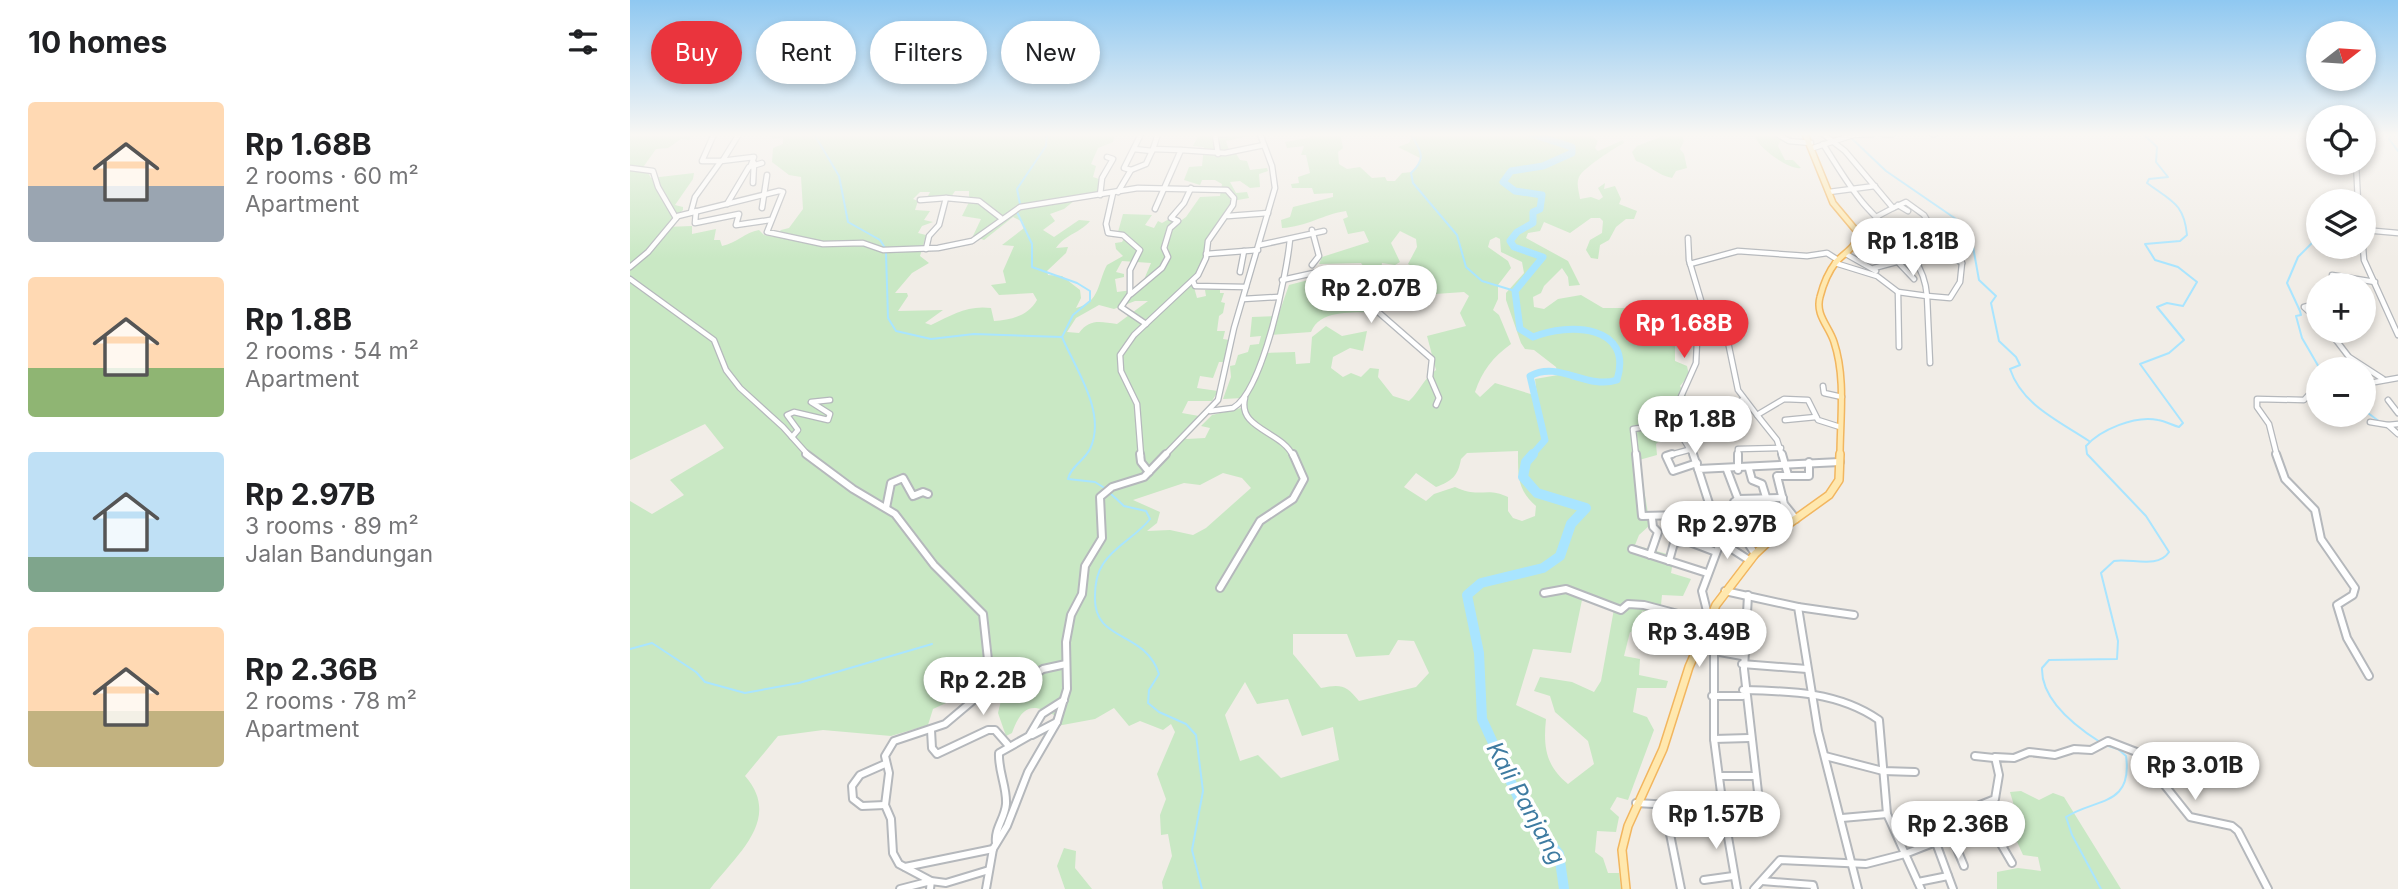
<!DOCTYPE html>
<meta charset="utf-8">
<style>
:root{--surface:#fff;--page:#f6f6f6;--text:#202124;--muted:#757577;--accent:#ea343d}
body{margin:0;font-family:Inter,sans-serif;background:var(--page);color:var(--text);height:100vh;display:flex;flex-direction:column;font-size:26px;white-space:nowrap}
*{box-sizing:border-box;margin:0}
p{font-size:23px;color:var(--muted)}
.icon{flex:none;width:38px;height:38px;fill:none;stroke:currentColor;stroke-width:2;stroke-linecap:round;stroke-linejoin:round}
.map{position:relative;flex:1;overflow:hidden}
.sheet{display:flex;flex-direction:column;background:var(--surface);width:630px}
.sheet>*{flex:none}
.guide{position:absolute;left:21px;top:21px;width:665px;height:63px;display:flex;gap:14px}
.needle{width:46px;rotate:73deg}
.fabs{position:absolute;left:1676px;top:21px;display:grid;gap:14px}
.fabs a{display:grid;place-items:center;width:70px;height:70px;border-radius:50%;background:var(--surface);box-shadow:0 4px 10px #0003;font-size:35px}
.price{position:absolute;translate:-50% -60px;padding:0 16px;border-radius:24px;background:#fff;color:#222;font-size:23px;line-height:46px;filter:drop-shadow(0 2px 4px #0008)}
.price::after{content:'';position:absolute;left:50%;top:42px;width:21px;height:16px;margin-left:-10px;background:inherit;clip-path:polygon(0 0,100% 0,50% 100%)}
.price.on{background:var(--accent);color:#fff}
ul{padding:0;list-style:none}
li{display:flex;align-items:center;gap:21px;height:175px;padding:0 28px}
li span{display:grid;place-items:center;flex:none;width:196px;height:140px;border-radius:7px;color:#555}
li>.icon{margin-inline-start:auto}
span .icon{width:84px;height:84px;fill:#fffc;stroke-width:1}
li b{font-size:30px}
h2{display:flex;justify-content:space-between;align-items:center;height:84px;padding:0 28px;font-size:30px}
.pill{padding:0 24px;border-radius:32px;background:var(--surface);box-shadow:0 4px 10px #0003;font-size:24px;line-height:63px}
.pill.on{background:var(--accent);color:#fff}
main{display:flex;flex:1;min-height:0}
.map>svg:first-child{display:block}
.green{fill:#c9e8c4;fill-rule:evenodd}
.lines{fill:none;stroke-linecap:round;stroke-linejoin:round}
.stream{stroke:#a9e5ff;stroke-width:2}
.river-far1{stroke:#a9e5ff;stroke-width:7}
.river{stroke:#a9e5ff;stroke-width:10}
.minor-far1-casing{stroke:#b5b8bc;stroke-width:7}
.minor-casing{stroke:#b5b8bc;stroke-width:10}
.major-far1-casing{stroke:#f2b65f;stroke-width:8}
.major-casing{stroke:#f2b65f;stroke-width:10}
.minor-far1{stroke:#fff;stroke-width:4.5}
.minor{stroke:#fff;stroke-width:6}
.major-far1{stroke:#ffe8ae;stroke-width:5}
.major{stroke:#ffe8ae;stroke-width:7}
.labels{text-anchor:middle;dominant-baseline:central;stroke-width:7;stroke-linejoin:round;paint-order:stroke}
.water-label{font-size:23px;font-style:italic;fill:#3e7ba1;stroke:#fff}
</style>
<main>
<section class="sheet">
<h2>10 homes<svg class="icon" aria-label="filters" viewBox="0 0 24 24"><path d="M4 7h16M4 17h16"/><circle cx="9" cy="7" r="2"/><circle cx="15" cy="17" r="2"/></svg></h2>
<ul>
<li><span style="background:linear-gradient(#ffd9b3 60%,#9aa5b1 0)"><svg class="icon" aria-label="home" viewBox="0 0 24 24"><path d="M3 11l9-7 9 7M6 9v11h12V9"/></svg></span><div><b>Rp 1.68B</b><p>2 rooms · 60 m²</p><p>Apartment</p></div></li>
<li><span style="background:linear-gradient(#ffd9b3 65%,#8fb573 0)"><svg class="icon" aria-label="home" viewBox="0 0 24 24"><path d="M3 11l9-7 9 7M6 9v11h12V9"/></svg></span><div><b>Rp 1.8B</b><p>2 rooms · 54 m²</p><p>Apartment</p></div></li>
<li><span style="background:linear-gradient(#bfe0f5 75%,#7fa58c 0)"><svg class="icon" aria-label="home" viewBox="0 0 24 24"><path d="M3 11l9-7 9 7M6 9v11h12V9"/></svg></span><div><b>Rp 2.97B</b><p>3 rooms · 89 m²</p><p>Jalan Bandungan</p></div></li>
<li><span style="background:linear-gradient(#ffd9b3 60%,#c2b280 0)"><svg class="icon" aria-label="home" viewBox="0 0 24 24"><path d="M3 11l9-7 9 7M6 9v11h12V9"/></svg></span><div><b>Rp 2.36B</b><p>2 rooms · 78 m²</p><p>Apartment</p></div></li>
</ul>
</section>
<div class="map">
<svg width="1768" height="889" viewBox="0 0 1768 889">
<rect width="100%" height="100%" fill="#f1ede7"/>
<g class="green">
<path d="M0 134H62L59 140 51 139 38 148 26 149 14 166 21 178 64 173 63 179 45 205 53 207V210L35 227 62 226V234L86 229 84 240H90L92 246C107 243 115 232 129 230L134 235 144 237 151 230 159 228 173 209 171 177 159 175 142 162 143 148 153 144V137L143 139 141 134H485L483 142 468 148 461 164 466 166 463 177 469 179 468 194 445 200 434 209 420 214 425 221 413 230 424 237 449 220 460 221C450 233 436 234 426 248L438 247 436 253 417 271 418 275 432 276 450 290 451 298 446 308C470 303 468 281 477 265L493 256 486 249 485 243 492 242 496 235 488 232 493 214 522 215 515 225 524 228 528 221 532 223 539 219 549 222 556 217 570 197 590 196 592 184 585 180H572L570 185 554 180 559 167 572 166 574 147 563 146 569 134 618 136 596 141 600 153 605 152 610 160 617 161 620 170 637 168 638 171 629 174 630 187 620 188 610 181 600 182 606 193 617 192 619 198 602 201 599 211 579 237 574 250 575 258 562 280 567 298 576 296 575 290 590 289V293H594L591 302 595 303 593 313 589 316 587 331H595L593 339 599 340 595 362H589L583 378 570 376 567 388 588 391 582 401H558L552 413 569 416 551 436 557 439 575 438 580 428 571 426 582 415 611 408 613 398 593 399 601 377 600 366 605 365 608 355 618 352 620 345 629 344 631 336 620 337 622 317 648 316 659 285 686 278 697 285 705 280 720 284 727 281 734 267 731 263 689 264 692 257 739 242 734 231 718 234 713 219 718 217 716 211C694 214 676 227 652 228L651 220 660 217 663 207 703 197V193L684 194 682 188H662L661 184 669 183 668 177 680 173 676 155H671L674 146 657 148 655 142 682 137 681 134H710L713 148 708 152 709 164 717 169 730 167 742 178 755 177 757 181H765L772 173 782 172 792 159 768 147 779 143 782 136 780 134H959L968 141 965 148 968 151 993 140 994 143C986 147 953 168 949 177 946 184 949 191 950 199L961 197 969 200 973 197 968 188 975 183 974 189 985 186 991 199 989 204 1007 211 1004 219H996L986 227 979 240 970 245 968 259 961 258 956 250 960 240 972 233 973 221 970 218H961L940 233 914 222 910 231 898 233 896 238 938 261 950 285 939 286 938 277 932 268 914 286 911 293 903 297 904 307 914 309 928 299 951 295 973 308H1013L1055 300 1058 307 1053 324 1061 330 1064 337 1045 346V361L1057 366 1059 375 1050 386 1056 396 1053 407 1041 421 1048 434 1032 438 1026 444 1027 455 1009 460 1020 525 1009 535 1005 545 1044 556 1041 573 1061 579 1053 596 1032 595 1030 615 1012 611 1009 622 1037 628 1034 642 1000 632 994 656 1010 659 1009 675 1038 681 1036 688H1007L1003 712 1017 717 1024 730 998 800 987 797 980 809 989 817 986 832 967 831 965 852 973 858 978 873H989L991 889H533L532 882 542 856 538 834 531 835 530 815 536 799 527 774 545 732 541 724 533 730 510 721 499 726 484 708 465 719 427 726 424 715C400 701 391 708 382 733L376 736 368 713 376 680 364 663 329 686V697L303 709 298 725 261 736 193 730 148 736 115 776C153 819 106 855 80 889H0V501L22 514 54 495 40 480 94 448 75 424 0 460ZM325 191H339V202L332 216 351 219 343 236 354 240 383 217 393 222 394 228 372 245 384 246 373 271 376 283 361 285 369 295 403 293 407 300C398 316 381 320 364 321L361 308C337 305 322 315 301 325L295 323 313 310 268 311 278 296 277 293H265L282 273 299 263 290 256 296 235 288 233 292 226 303 222 294 220 300 211 285 210 288 201 283 199 290 192H300L297 198 321 197ZM770 231 786 239 787 247 778 264 784 267 785 273 777 283 805 294 834 292 839 296 830 313 836 326 797 336 806 370C793 379 790 391 779 401L763 396 748 377 749 369 740 368 731 377 721 373 713 377 701 368 703 357 720 348 733 351 737 331 712 336 696 326 682 337 680 363 666 364 665 352 636 353 640 335 681 332C690 310 719 313 739 312L744 306 739 298 757 294 767 288 766 284 750 280 752 263 765 265 770 262 761 243ZM866 237 870 239 871 252 892 262 894 273 876 293V300L891 343 895 349 904 350 926 367 928 375 905 379 907 396 865 383 850 397 845 392C852 371 863 357 881 344L869 315 863 310 868 299V285L881 268 878 261 858 247 860 240ZM492 261 521 263 510 289 487 292 485 279 494 277V274L486 272ZM505 301H518L487 324C471 322 460 318 449 333L437 332 446 318 469 305 484 309ZM888 451C888 475 887 490 906 506L905 516 892 521 883 518 878 511V497C856 486 850 499 825 487L804 494 796 501 774 487 786 473 806 487C822 481 828 476 831 459L837 453ZM593 473 612 478 621 488 576 528 563 535 540 530 517 531 527 523 530 512 503 500 554 483 570 485ZM952 600 984 609 971 681 964 692 942 682 910 677 904 691 920 696 925 712 958 741 964 764 938 784C916 766 913 747 916 719L886 705 903 649 941 653ZM663 634H717L726 657 759 655 768 640 784 641 799 673 786 687 729 701C716 685 711 684 691 688L663 654ZM615 682 627 704 658 699 672 736 703 727 709 760 651 778 628 755 610 761 595 715Z"/>
<path d="M1038 134 1052 136 1054 141 1050 149 1054 154 1057 168 1046 171 1042 178C1027 175 1020 165 1006 161L1002 152 1007 146Z"/>
<path d="M1108 134H1145L1151 140 1148 146 1155 160H1163L1171 168C1159 170 1130 149 1125 137Z"/>
<path d="M1391 791 1409 800 1423 793 1434 797 1491 889H1367V872L1388 868 1411 871 1408 857 1393 855 1380 826 1385 809 1380 792Z"/>
<path d="M434 848 446 851 445 868 462 889H435L427 866Z"/>
</g>
<g class="lines">
<g class="stream">
<path d="M184 134 209 176 218 222 250 240 255 248"/>
<path d="M781 134C791 152 797 158 781 173L783 183 827 235 836 267 852 281 885 291"/>
<path d="M1217 134 1256 171 1326 219 1342 241 1349 280 1366 296 1361 303 1369 341 1386 357 1390 365 1380 369C1392 405 1429 421 1459 441"/>
<path d="M1761 134 1759 139 1768 151"/>
<path d="M390 204 387 189 416 146 417 134"/>
<path d="M387 212 402 244V267L447 283 460 291V301L443 315 432 337"/>
<path d="M1689 236 1668 257 1657 283 1670 311 1671 315 1666 316 1672 338 1690 369"/>
<path d="M256 253 258 318 266 331 301 339 344 334 432 337C446 370 477 413 460 449 454 461 441 466 438 479L465 482 476 489"/>
<path d="M1734 410 1750 422"/>
<path d="M480 493 494 506 516 511 520 519C507 536 484 546 473 564 467 573 465 585 465 596 463 643 514 629 529 674L519 690 518 703 529 712 556 724 566 735 573 791 562 850 572 889"/>
<path d="M0 649 22 643 66 672 75 682 115 693 169 683 302 644"/>
<path d="M1470 742C1445 726 1411 699 1412 668L1419 660 1487 659 1488 641 1471 573 1484 561C1501 558 1528 569 1539 552L1516 516 1457 454 1456 446C1470 430 1505 415 1528 420 1535 421 1542 425 1549 427L1553 423 1510 364 1539 353 1554 340 1527 307 1537 303 1553 306 1567 282 1548 267 1525 260 1515 244 1550 241 1557 235C1554 203 1541 201 1517 183L1519 179 1538 177 1526 162 1527 147 1513 134"/>
<path d="M1471 889 1442 835 1436 817C1465 798 1503 807 1496 756L1488 749 1475 745"/>
</g>
<path class="river-far1" d="M901 134 942 147V153L913 166 881 171 873 182 885 191 912 195 910 209 903 212V223L887 232 880 241 884 247 913 257 885 291 890 329 903 337C939 322 1004 325 987 380 956 390 929 360 900 376L915 440 901 456"/>
<path class="river" d="M903 454 896 462 893 477 907 493 956 508 941 524 930 556 913 568 851 583 837 595 849 653 852 719 892 806 929 854 934 889"/>
<defs>
<g id="minor-far1">
<path d="M585 134 588 154"/>
<path d="M585 134H596"/>
<path d="M1147 134 1159 141 1181 143"/>
<path d="M1193 134 1215 151 1263 208 1246 217"/>
<path d="M1253 134H1263"/>
<path d="M1302 134H1305"/>
<path d="M1193 144C1206 164 1218 185 1233 203 1259 234 1294 253 1297 296L1320 298 1330 282 1332 263 1305 247"/>
<path d="M1183 148 1223 135 1242 134"/>
<path d="M504 149 522 151"/>
<path d="M551 150 595 153 634 145"/>
<path d="M93 160 109 134"/>
<path d="M91 161 124 157 121 165"/>
<path d="M1726 163 1728 201"/>
<path d="M0 168 23 171 28 187 46 218"/>
<path d="M501 170 494 168 511 134"/>
<path d="M123 183 124 163"/>
<path d="M488 192 501 170 516 164 523 149"/>
<path d="M1199 192 1245 186"/>
<path d="M483 193 476 224 478 233 493 235 510 250 500 270V294L491 307 516 324"/>
<path d="M470 195 472 178 483 159 477 157"/>
<path d="M290 200 316 198"/>
<path d="M97 204 119 167 132 163"/>
<path d="M1268 205 1278 211"/>
<path d="M132 208 137 175"/>
<path d="M1263 208 1276 202 1294 215 1304 232"/>
<path d="M525 209 551 150 523 149 528 134"/>
<path d="M66 211 65 223 109 214 106 225 140 220"/>
<path d="M61 212 65 197 91 161H72L84 134"/>
<path d="M598 216 638 213"/>
<path d="M682 230 689 256 682 265"/>
<path d="M1734 230 1768 233"/>
<path d="M1058 238 1059 260 1075 314 1098 342 1108 390 1127 415"/>
<path d="M1315 241 1326 245 1332 263"/>
<path d="M1275 244 1301 233 1315 241 1283 254"/>
<path d="M630 245 694 231"/>
<path d="M1733 247 1734 260 1768 335"/>
<path d="M296 249 299 236 309 225 316 198 349 201 371 218"/>
<path d="M576 254 628 250"/>
<path d="M1216 254 1246 271"/>
<path d="M1267 261 1284 279"/>
<path d="M1205 263 1247 276 1268 292 1297 296 1300 363"/>
<path d="M1060 264 1108 251 1177 256 1197 253 1208 260"/>
<path d="M0 267 18 252 48 216 149 191 153 192 137 232 193 244 233 243 253 250 308 248 342 241 390 207 508 188 597 190 604 198 603 205 578 241 576 258 568 275 504 335 490 355 491 371 507 404 511 456"/>
<path d="M1244 268 1285 257"/>
<path d="M610 272 614 251"/>
<path d="M0 279 84 340 96 370 110 388 153 427 179 456"/>
<path d="M652 280 688 272 723 290 802 359 800 377 809 398 806 405"/>
<path d="M563 281 565 286 616 287"/>
<path d="M1701 285 1702 275 1745 282"/>
<path d="M1268 292 1269 347"/>
<path d="M501 294 532 268 538 257 534 248 540 228 548 221 541 218 554 203 561 188"/>
<path d="M613 299 648 297"/>
<path d="M1689 303 1674 307 1689 321"/>
<path d="M1699 331 1719 357 1753 379"/>
<path d="M1734 384 1768 378"/>
<path d="M1193 386 1194 393 1212 397"/>
<path d="M615 398C607 429 652 431 663 456"/>
<path d="M1758 400 1768 413"/>
<path d="M580 411 603 408C633 391 657 273 660 239"/>
<path d="M1041 419 1066 363 1068 319 1072 304"/>
<path d="M1155 420 1186 417"/>
<path d="M1042 421 1058 417 1074 420 1114 399"/>
<path d="M1740 422 1758 425"/>
<path d="M1768 424 1758 425 1768 434"/>
<path d="M162 437 168 430 157 415 164 412 198 420 200 414 181 402 200 400"/>
<path d="M534 456 588 400 604 328 645 188 642 166 630 134"/>
<path d="M1006 456 1003 429 1030 425 1041 419 1064 456"/>
<path d="M1036 456 1062 449"/>
<path d="M1108 456V449L1151 448"/>
<path d="M1152 456 1147 440 1127 415 1154 399 1178 400 1188 420 1210 427"/>
<path d="M1647 456 1639 424 1627 407V399L1674 400 1684 389 1682 380 1689 382"/>
</g>
<g id="minor">
<path d="M176 454 223 489 265 514 304 565 353 614 359 669 371 684 383 688 413 669 436 664"/>
<path d="M510 454 511 462 519 472"/>
<path d="M1006 454 1012 516 1053 515 1085 522"/>
<path d="M1042 454 1036 456 1043 471 1067 463"/>
<path d="M1063 454 1068 469"/>
<path d="M1108 454V470"/>
<path d="M1152 454 1158 475"/>
<path d="M1646 454 1655 479 1685 510 1691 539 1725 588 1723 595 1707 605 1717 638 1739 676"/>
<path d="M1119 469 1122 480 1132 484 1136 497"/>
<path d="M1108 499 1153 498"/>
<path d="M256 508 261 483 273 478 283 496 293 492 298 494"/>
<path d="M1166 519 1154 504 1147 476H1179V462"/>
<path d="M1052 520V541"/>
<path d="M1052 524C1066 527 1084 528 1091 541"/>
<path d="M1096 527 1104 502 1108 499 1097 470"/>
<path d="M1112 534 1125 554"/>
<path d="M1091 542 1119 560"/>
<path d="M1002 549 1077 573"/>
<path d="M1020 555 1028 532 1023 527 1022 518"/>
<path d="M1039 561 1044 543 1057 541 1086 552"/>
<path d="M590 588 630 521 663 499 674 479 663 454"/>
<path d="M1095 591 1168 607 1188 731 1228 889"/>
<path d="M914 593 936 589 991 610 998 604 1014 605 1078 622"/>
<path d="M1118 595 1114 669 1128 792"/>
<path d="M1168 607 1224 615"/>
<path d="M1079 619 1072 591 1096 527 1085 522 1068 469 1210 462"/>
<path d="M1066 647 1084 651"/>
<path d="M1112 664 1177 669"/>
<path d="M1113 690C1161 691 1209 692 1249 720L1257 814 1291 889"/>
<path d="M1082 696H1113"/>
<path d="M301 730 302 748 307 754 358 730H365L379 746"/>
<path d="M402 735 427 722"/>
<path d="M1084 739 1119 738"/>
<path d="M1195 756 1253 771 1285 772"/>
<path d="M1345 756 1364 758"/>
<path d="M255 764 230 775 222 786 223 799 232 806 255 805"/>
<path d="M1089 776H1125"/>
<path d="M1006 803 1093 808 1084 739V651L1112 656"/>
<path d="M1351 805 1367 831"/>
<path d="M1093 808 1107 889"/>
<path d="M1212 818 1257 814"/>
<path d="M1364 832 1382 863"/>
<path d="M1324 842 1334 866"/>
<path d="M366 843C364 829 375 818 376 804 377 787 368 771 369 753L399 736 412 714 434 700"/>
<path d="M1306 843 1323 889"/>
<path d="M1325 844 1369 831"/>
<path d="M275 867 363 849"/>
<path d="M359 870 316 883 301 881 269 864 263 853 261 819 255 805 259 773 255 756 264 741 315 724 366 681"/>
<path d="M1074 880 1103 876"/>
<path d="M1132 881 1183 885 1184 889"/>
<path d="M1288 882 1318 876"/>
<path d="M270 889 301 881 300 889"/>
<path d="M356 889 363 849 377 826 398 772 427 722 437 689 436 642 441 615 452 594 455 566 472 538 470 497 482 487 514 477 536 454"/>
<path d="M1051 889 1040 834 1057 828 1055 807"/>
<path d="M1124 889 1150 860 1236 864 1275 854 1321 836 1330 813 1365 799 1369 775 1365 757 1384 758 1399 752 1425 755 1444 749 1461 750 1478 741 1509 753 1560 817 1602 826 1608 831 1638 889"/>
</g>
<path id="major-far1" d="M1175 134 1203 203 1229 234C1224 250 1216 251 1206 262 1199 271 1193 285 1190 297 1185 315 1199 326 1204 342 1216 378 1210 419 1210 456"/>
<path id="major" d="M996 889 992 850 998 826 1033 749 1059 667 1086 605 1125 554 1153 528 1199 495 1209 480 1210 454"/>
</defs>
<use href="#minor-far1" class="minor-far1-casing"/>
<use href="#minor" class="minor-casing"/>
<use href="#major-far1" class="major-far1-casing"/>
<use href="#major" class="major-casing"/>
<use href="#minor-far1" class="minor-far1"/>
<use href="#minor" class="minor"/>
<use href="#major-far1" class="major-far1"/>
<use href="#major" class="major"/>
</g>
<linearGradient id="sky" x2="0" y2="1"><stop stop-color="#8fc8f1"/><stop offset="0.52" stop-color="#f9f7f4"/><stop offset="1" stop-color="#f9f7f4" stop-opacity="0"/></linearGradient>
<rect width="1768" height="259" fill="url(#sky)"/>
<g class="labels">
<g class="water-label">
<text transform="translate(896 803) rotate(61)">Kali Panjang</text>
</g>
</g>
</svg>
<div class="fabs">
<a><svg class="needle" viewBox="-14 -14 28 28"><path d="M0-13l5 13h-10z" fill="#e53935"/><path d="M0 13l5-13h-10z" fill="#757577"/></svg></a>
<a><svg class="icon" aria-label="locate" viewBox="0 0 24 24"><circle cx="12" cy="12" r="6"/><path d="M12 2v4M12 18v4M2 12h4M18 12h4"/></svg></a>
<a><svg class="icon" aria-label="layers" viewBox="0 0 24 24"><path d="M12 4l9 5-9 5-9-5zM3 14l9 5 9-5"/></svg></a>
<a>+</a>
<a>−</a>
</div>
<b class="price" style="left:1283px;top:278px">Rp 1.81B</b>
<b class="price" style="left:741px;top:325px">Rp 2.07B</b>
<b class="price on" style="left:1054px;top:360px">Rp 1.68B</b>
<b class="price" style="left:1065px;top:456px">Rp 1.8B</b>
<b class="price" style="left:1097px;top:561px">Rp 2.97B</b>
<b class="price" style="left:1069px;top:669px">Rp 3.49B</b>
<b class="price" style="left:353px;top:717px">Rp 2.2B</b>
<b class="price" style="left:1565px;top:802px">Rp 3.01B</b>
<b class="price" style="left:1086px;top:851px">Rp 1.57B</b>
<b class="price" style="left:1328px;top:861px">Rp 2.36B</b>
<div class="guide">
<a class="pill on">Buy</a>
<a class="pill">Rent</a>
<a class="pill">Filters</a>
<a class="pill">New</a>
</div>
</div>
</main>
